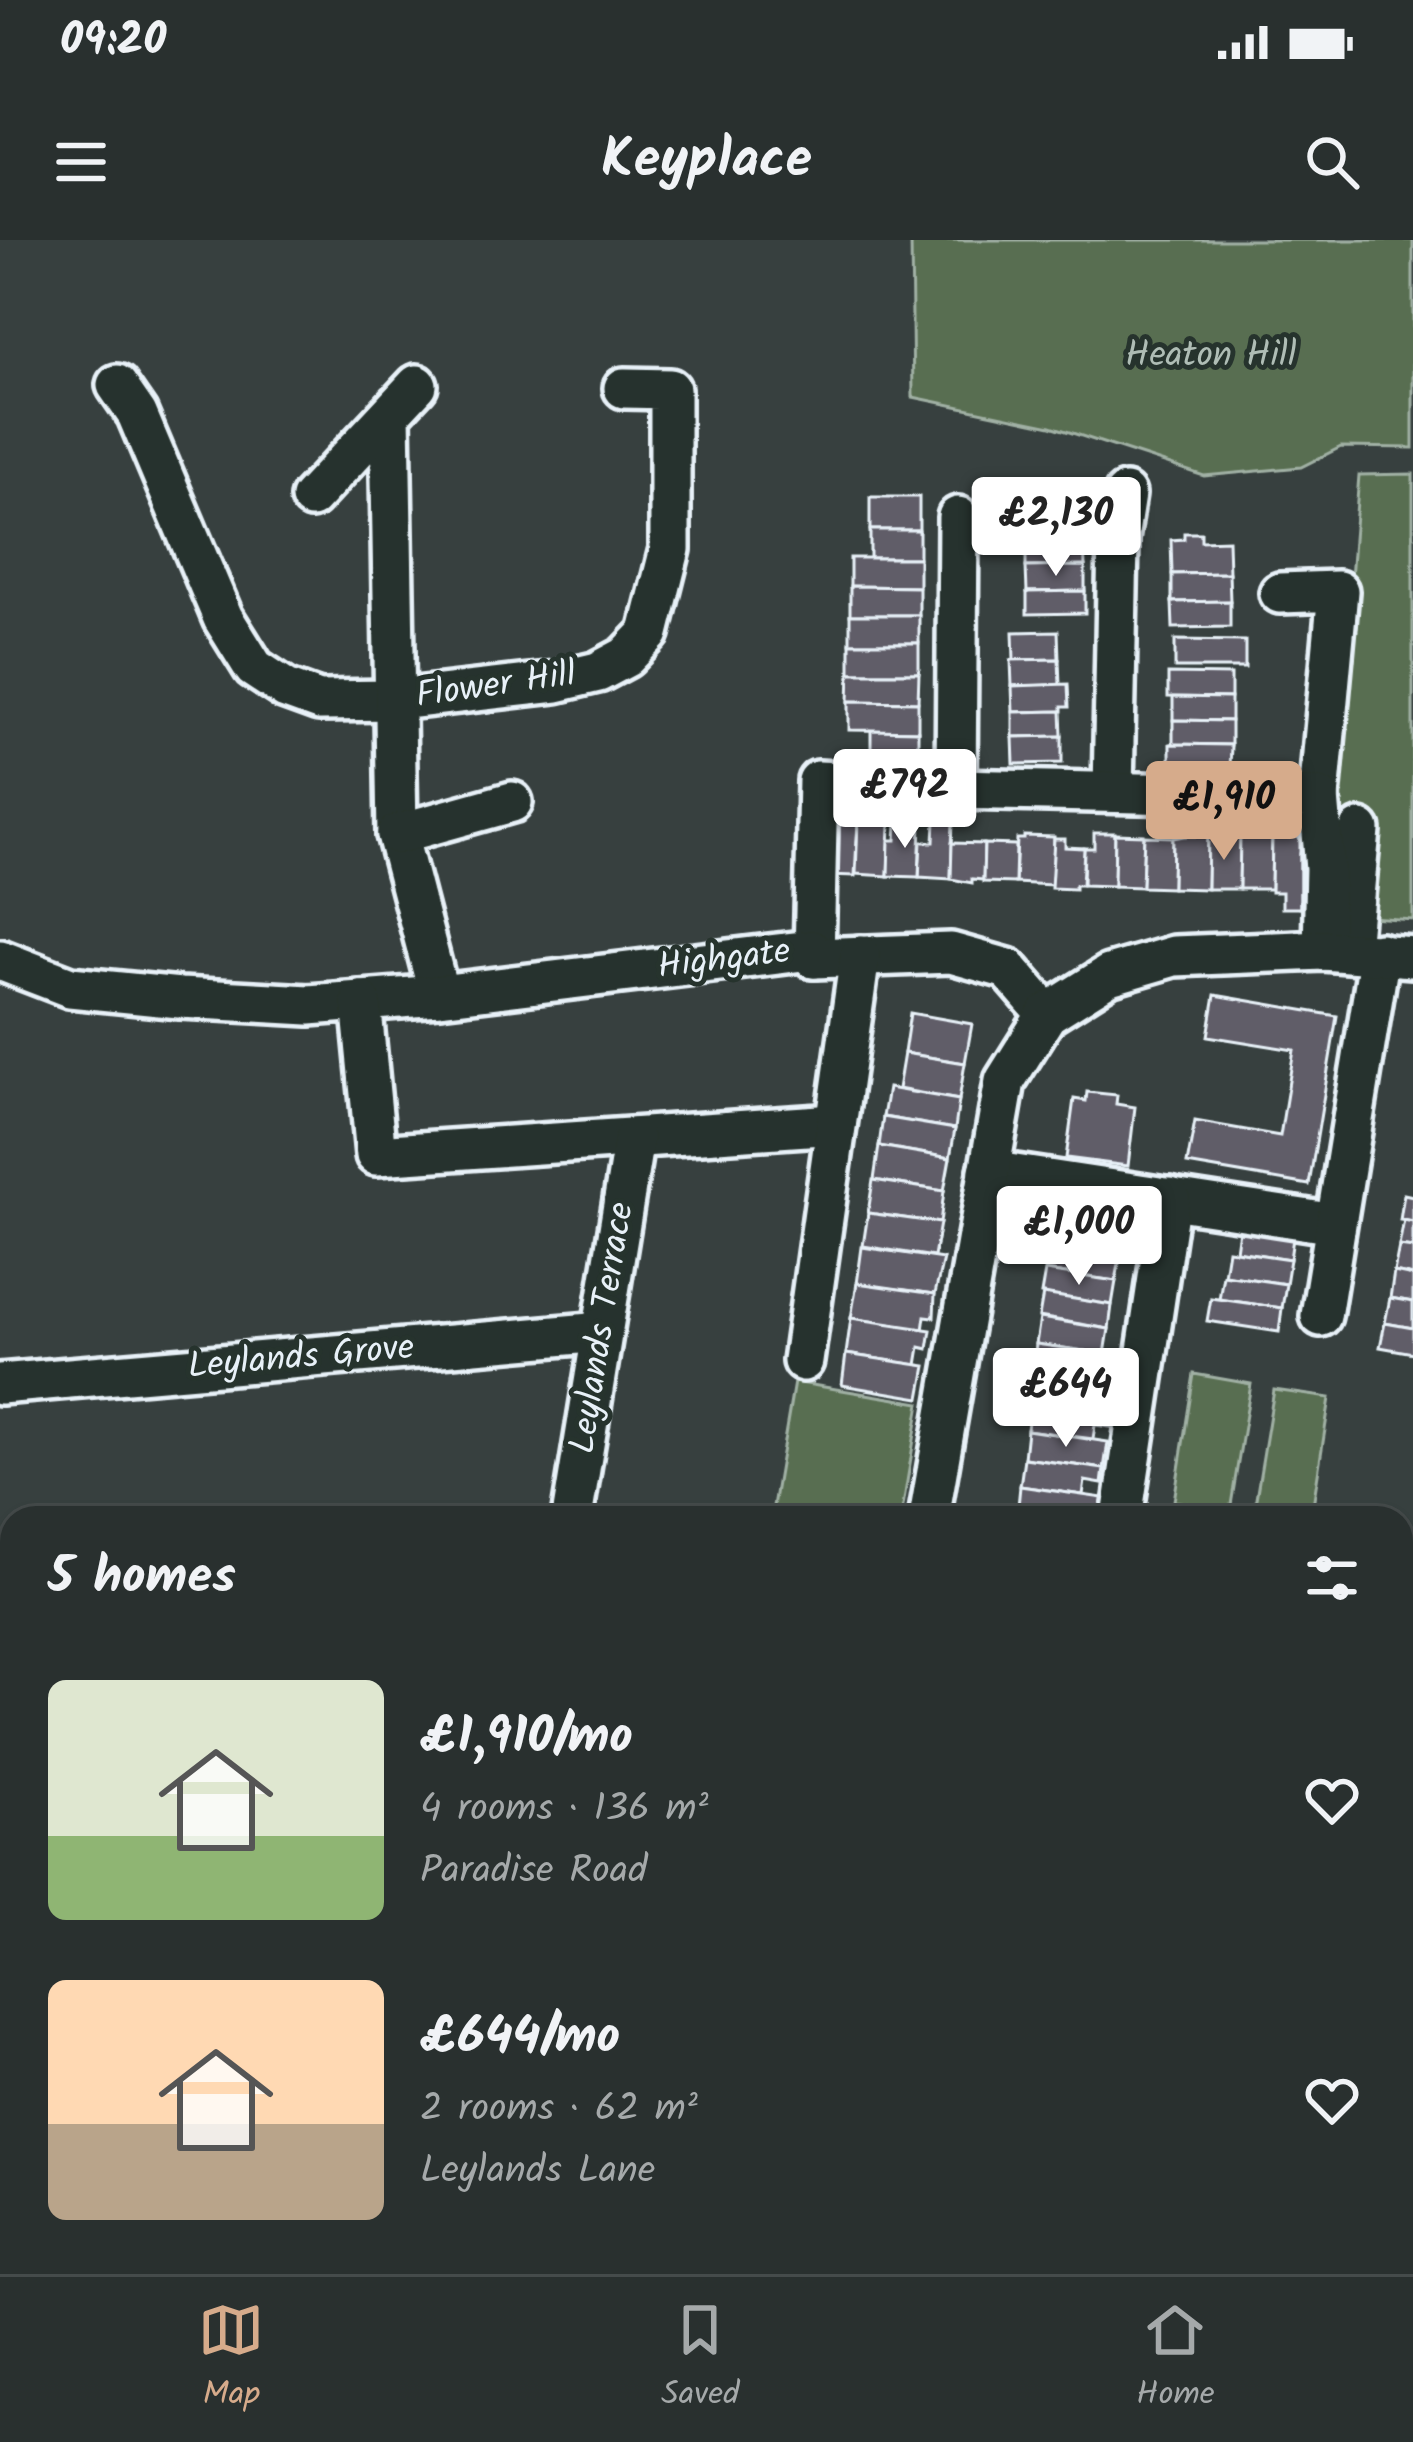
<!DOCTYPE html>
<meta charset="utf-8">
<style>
:root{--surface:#29302f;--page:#353c3b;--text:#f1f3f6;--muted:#a5a9aa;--line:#454b4b;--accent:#d6ab8b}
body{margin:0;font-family:Kalam,sans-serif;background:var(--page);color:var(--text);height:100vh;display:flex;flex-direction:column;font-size:45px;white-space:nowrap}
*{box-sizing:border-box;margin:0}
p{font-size:39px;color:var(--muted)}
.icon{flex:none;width:66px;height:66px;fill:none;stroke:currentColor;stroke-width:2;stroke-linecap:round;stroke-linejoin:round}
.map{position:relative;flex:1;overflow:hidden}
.panel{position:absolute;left:0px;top:1266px;width:1413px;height:768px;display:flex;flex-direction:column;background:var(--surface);border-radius:36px 36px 0 0;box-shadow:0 3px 9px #0004,0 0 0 3px var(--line)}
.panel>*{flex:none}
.price{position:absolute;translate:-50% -102px;padding:0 27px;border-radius:12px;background:#fff;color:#222;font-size:39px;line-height:78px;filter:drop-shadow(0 3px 6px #0008)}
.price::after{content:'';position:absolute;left:50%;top:72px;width:36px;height:27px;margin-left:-18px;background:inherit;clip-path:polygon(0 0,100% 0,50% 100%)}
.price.selected{background:var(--accent);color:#111}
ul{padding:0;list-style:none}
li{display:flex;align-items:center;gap:36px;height:300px;padding:0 48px}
li span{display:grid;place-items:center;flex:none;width:336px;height:240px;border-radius:18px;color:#555}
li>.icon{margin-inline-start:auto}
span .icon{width:144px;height:144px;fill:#fffc;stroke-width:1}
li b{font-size:51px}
h2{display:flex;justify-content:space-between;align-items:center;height:144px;padding:0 48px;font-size:51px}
.status{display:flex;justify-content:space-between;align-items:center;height:84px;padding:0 60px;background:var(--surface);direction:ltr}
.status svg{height:33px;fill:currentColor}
header{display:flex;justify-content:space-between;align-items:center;height:156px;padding:0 48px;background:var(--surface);font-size:54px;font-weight:700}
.tab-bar{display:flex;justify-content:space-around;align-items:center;height:168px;border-top:3px solid var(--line);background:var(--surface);font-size:33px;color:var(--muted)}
.tab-bar a{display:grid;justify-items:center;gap:6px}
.tab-bar .selected{color:var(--accent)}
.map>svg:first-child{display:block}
.green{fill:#596e51;stroke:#a0b0a4;stroke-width:3}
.building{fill:#605d68;stroke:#e8f1f8;stroke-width:3}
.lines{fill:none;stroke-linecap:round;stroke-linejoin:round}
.minor-casing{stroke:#e8f1f8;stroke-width:48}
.minor{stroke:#26332d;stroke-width:39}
.labels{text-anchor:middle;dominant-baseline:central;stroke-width:10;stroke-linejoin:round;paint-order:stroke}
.park-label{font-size:36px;fill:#afbdb5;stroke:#26332d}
.street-label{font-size:36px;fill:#e8f1f8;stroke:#26332d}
</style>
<div class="status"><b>09:20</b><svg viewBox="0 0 49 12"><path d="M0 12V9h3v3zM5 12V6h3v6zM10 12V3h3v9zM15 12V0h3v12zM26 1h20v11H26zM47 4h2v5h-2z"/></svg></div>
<header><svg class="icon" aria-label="menu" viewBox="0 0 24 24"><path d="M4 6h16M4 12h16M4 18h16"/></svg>Keyplace<svg class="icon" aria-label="search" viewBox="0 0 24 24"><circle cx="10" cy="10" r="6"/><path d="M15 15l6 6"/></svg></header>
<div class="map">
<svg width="1413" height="2034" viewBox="0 0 1413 2034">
<rect width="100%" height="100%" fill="#37403f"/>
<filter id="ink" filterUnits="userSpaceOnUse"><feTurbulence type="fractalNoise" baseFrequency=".00833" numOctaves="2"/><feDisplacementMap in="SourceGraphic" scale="24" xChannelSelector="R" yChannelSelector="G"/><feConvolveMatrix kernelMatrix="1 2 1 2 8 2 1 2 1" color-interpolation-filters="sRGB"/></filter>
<g filter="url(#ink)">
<g class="green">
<path d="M911 0H1413V208L1341 207 1301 227 1204 236 1051 186 913 157Z"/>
<path d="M1413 234V680L1325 674 1359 235Z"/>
<path d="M1194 1134 1251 1144 1230 1271 1174 1261Z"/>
<path d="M794 1142 920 1163 901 1278H771Z"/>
<path d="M1274 1150 1330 1158 1311 1278 1253 1277Z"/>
<path d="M1401 1395 1413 1397V1486L1406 1526H1401Z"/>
</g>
<g class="building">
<path d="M1083 252V278L1025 279V253Z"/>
<rect x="870" y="257" width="49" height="33"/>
<path d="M1083 278 1084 302 1026 303 1025 279Z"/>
<rect x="870" y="290" width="49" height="28"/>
<path d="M1184 293H1201V301L1228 300 1229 333 1172 334 1171 300 1184 299Z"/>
<path d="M1084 302 1085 326 1026 327V303Z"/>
<path d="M850 318H919V347L850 346Z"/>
<path d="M1085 326V351L1027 352 1026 327Z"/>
<path d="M1229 333 1230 361 1172 362V334Z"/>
<path d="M850 346 919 347V375H850Z"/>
<path d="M1085 351V373L1027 374V352Z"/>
<path d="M1230 361V387L1173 388 1172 362Z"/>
<rect x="850" y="375" width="69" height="28"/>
<path d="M1058 391 1059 419 1014 420 1013 392Z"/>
<path d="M1175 400 1245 401V428H1175Z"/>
<rect x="850" y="403" width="69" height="30"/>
<path d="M1059 419 1060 445 1012 446 1011 420Z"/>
<path d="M850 433H919L918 462 849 461Z"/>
<path d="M1168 434 1231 435V458L1168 457Z"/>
<path d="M1068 444 1069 467H1062V471L1013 472 1012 446Z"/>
<path d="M1173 457 1231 458V481L1173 480Z"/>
<path d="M849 461 918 462V491L849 490Z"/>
<path d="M1061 471 1062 496 1013 497V472Z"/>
<path d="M1173 480 1231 481V505L1173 504Z"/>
<path d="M871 490 918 491V520H871Z"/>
<path d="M1062 496V523L1014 524 1013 497Z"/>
<path d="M1170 504 1231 505 1230 529 1170 528Z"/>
<path d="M831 580 858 581 855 636 828 635Z"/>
<path d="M858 581 890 583 888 636 856 634Z"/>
<path d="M935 581H953L951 639 919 637 921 602H934Z"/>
<path d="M897 583 921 584 919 637 888 636 889 600H896Z"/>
<path d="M1094 593H1115L1114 646 1083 645 1084 608H1094Z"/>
<path d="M1115 594 1144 595 1142 647 1114 646Z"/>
<path d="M1024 596 1054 597 1052 645 1015 643 1017 599H1024Z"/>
<path d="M1144 596 1173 597 1172 648 1142 647Z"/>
<path d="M1184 596H1208L1207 649 1172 648 1173 598Z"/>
<path d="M1208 596H1240L1239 649H1207Z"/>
<path d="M1240 596H1272L1271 649H1239Z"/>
<path d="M1272 597H1300V668H1282V652H1271Z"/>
<path d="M1054 599H1065V607L1084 608 1082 645H1075V649L1051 648Z"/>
<path d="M952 603 984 604 983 640 972 639V643L951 639Z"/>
<path d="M984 604 1016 605 1015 643 983 642Z"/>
<path d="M1300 614 1315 615 1320 667 1300 668Z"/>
<path d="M1215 755 1337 776 1309 945 1187 924 1195 881 1280 896 1294 810 1208 796Z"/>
<path d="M910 773 972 784 965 823 904 813Z"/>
<path d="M904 813 965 823 959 860 898 849Z"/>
<path d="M888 848 959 860 955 889 883 877Z"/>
<path d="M1087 852 1117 855 1116 864 1135 867 1128 926 1066 918 1074 859 1086 861Z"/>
<path d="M883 877 955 889 950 918 879 906Z"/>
<path d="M879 906 950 918 944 951 874 940Z"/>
<path d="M873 940 944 951 940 983 868 973Z"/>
<path d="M1053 952 1128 964 1123 993 1048 981Z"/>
<path d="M1404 954 1413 956V982L1400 980Z"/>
<path d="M868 973 940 983 934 1017 863 1006Z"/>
<path d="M1404 980 1413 982V1008L1399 1006Z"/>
<path d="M1048 982 1123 993 1120 1018 1044 1006Z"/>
<path d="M1240 983 1294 991 1290 1019 1236 1011Z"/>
<path d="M1399 1006 1413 1008V1036L1394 1032Z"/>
<path d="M862 1007 943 1019 935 1054 857 1044Z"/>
<path d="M1050 1007 1120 1018 1116 1041 1046 1031Z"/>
<path d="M1228 1010 1290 1019 1286 1044 1224 1035Z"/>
<path d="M1045 1031 1116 1041 1112 1065 1041 1054Z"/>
<path d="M1394 1032 1413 1036V1062L1390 1058Z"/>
<path d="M1223 1035 1286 1044 1282 1068 1219 1059Z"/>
<path d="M857 1043 935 1054 934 1077 925 1076 923 1090 851 1078Z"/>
<path d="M1043 1054 1112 1065 1109 1089 1039 1077Z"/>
<path d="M1211 1058 1282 1068 1279 1092 1207 1081Z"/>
<path d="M1390 1058 1413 1062V1088L1385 1083Z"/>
<path d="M851 1078 931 1090 928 1109 920 1107 917 1125 846 1114Z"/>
<path d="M1040 1078 1109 1089 1105 1114 1036 1104Z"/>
<path d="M1385 1083 1413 1088V1113L1380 1107Z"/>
<path d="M1036 1104 1105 1114 1101 1141 1033 1131Z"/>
<path d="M846 1114 926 1126 920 1158 842 1145Z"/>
<path d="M1033 1131 1101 1141 1100 1149 1116 1151 1114 1172 1030 1161Z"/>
<path d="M1030 1161 1114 1172 1111 1187 1095 1185 1093 1199 1027 1190Z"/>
<path d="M1027 1190 1108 1202 1104 1229 1024 1218Z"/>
<path d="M1024 1218 1104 1229 1102 1244 1085 1241 1083 1255 1020 1246Z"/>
<path d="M1020 1246 1103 1258 1101 1278 1017 1276Z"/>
<path d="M1413 1618V1686L1401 1684Z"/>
</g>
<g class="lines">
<defs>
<g id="minor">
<path d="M117 145 137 174 223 378 254 428 286 449 319 461 397 460 556 442 598 432 626 417 649 393 670 309V149L624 148"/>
<path d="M390 175 397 594 439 755"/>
<path d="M311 258 417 145"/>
<path d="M1280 353 1338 351 1319 557"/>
<path d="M956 549 958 277"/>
<path d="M1113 552 1118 299 1125 254"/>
<path d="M397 594 512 562"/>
<path d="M1349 711 1360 590"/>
<path d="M814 718 818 541 956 549 1319 557 1325 628 1323 710"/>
<path d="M0 720 70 747 180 758 309 765 439 755 811 710 814 718 951 713 1008 729 1047 774"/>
<path d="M361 761 376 915 836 884"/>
<path d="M989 931 1335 984"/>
<path d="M1321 1076 1380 713"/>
<path d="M803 1121 860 716"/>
<path d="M0 1144 602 1092"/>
<path d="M572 1278 634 898"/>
<path d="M929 1278 1005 841 1047 774 1109 735 1174 716 1323 710 1413 717"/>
<path d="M1122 1278 1170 958"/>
<path d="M0 1713 12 1701"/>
<path d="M1401 1776 1413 1793"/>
<path d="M0 1940 12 1948"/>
<path d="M120 2022 138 2034"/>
<path d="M930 2022 936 2034"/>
<path d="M286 2034 297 2022"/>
</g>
</defs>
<use href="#minor" class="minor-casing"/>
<use href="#minor" class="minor"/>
</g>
</g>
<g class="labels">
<g class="park-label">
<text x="1211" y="116">Heaton Hill</text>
</g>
<g class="street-label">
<text transform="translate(496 446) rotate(-8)">Flower Hill</text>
<text transform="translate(724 720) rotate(-7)">Highgate</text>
<text transform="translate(603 1088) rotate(-81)">Leylands Terrace</text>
<text transform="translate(301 1118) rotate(-5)">Leylands Grove</text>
</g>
</g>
</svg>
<b class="price" style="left:1056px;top:339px">£2,130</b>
<b class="price" style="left:905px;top:611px">£792</b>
<b class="price selected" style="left:1224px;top:623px">£1,910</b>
<b class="price" style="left:1079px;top:1048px">£1,000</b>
<b class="price" style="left:1066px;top:1210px">£644</b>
<section class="panel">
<h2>5 homes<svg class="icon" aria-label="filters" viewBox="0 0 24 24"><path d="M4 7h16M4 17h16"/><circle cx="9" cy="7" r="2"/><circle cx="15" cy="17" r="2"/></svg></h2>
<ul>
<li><span style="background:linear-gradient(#dfe7d0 65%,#8fb573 0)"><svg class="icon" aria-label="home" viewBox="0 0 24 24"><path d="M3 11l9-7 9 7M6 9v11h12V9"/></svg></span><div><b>£1,910/mo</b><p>4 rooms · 136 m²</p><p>Paradise Road</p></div><svg class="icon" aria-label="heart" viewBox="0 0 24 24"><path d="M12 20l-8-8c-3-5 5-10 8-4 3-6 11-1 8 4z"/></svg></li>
<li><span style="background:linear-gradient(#ffd9b3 60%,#b9a48a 0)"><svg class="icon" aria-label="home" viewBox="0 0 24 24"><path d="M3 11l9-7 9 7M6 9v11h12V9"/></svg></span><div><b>£644/mo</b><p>2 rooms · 62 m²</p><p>Leylands Lane</p></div><svg class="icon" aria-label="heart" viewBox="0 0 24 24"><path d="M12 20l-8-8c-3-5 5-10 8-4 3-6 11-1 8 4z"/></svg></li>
</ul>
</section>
</div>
<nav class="tab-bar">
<a class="selected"><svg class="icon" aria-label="map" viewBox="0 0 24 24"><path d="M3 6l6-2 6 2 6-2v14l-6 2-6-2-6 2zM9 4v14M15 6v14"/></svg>Map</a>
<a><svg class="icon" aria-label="saved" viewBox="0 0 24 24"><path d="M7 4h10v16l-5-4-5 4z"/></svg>Saved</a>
<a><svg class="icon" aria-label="home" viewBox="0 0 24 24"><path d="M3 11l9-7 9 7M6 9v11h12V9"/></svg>Home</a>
</nav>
